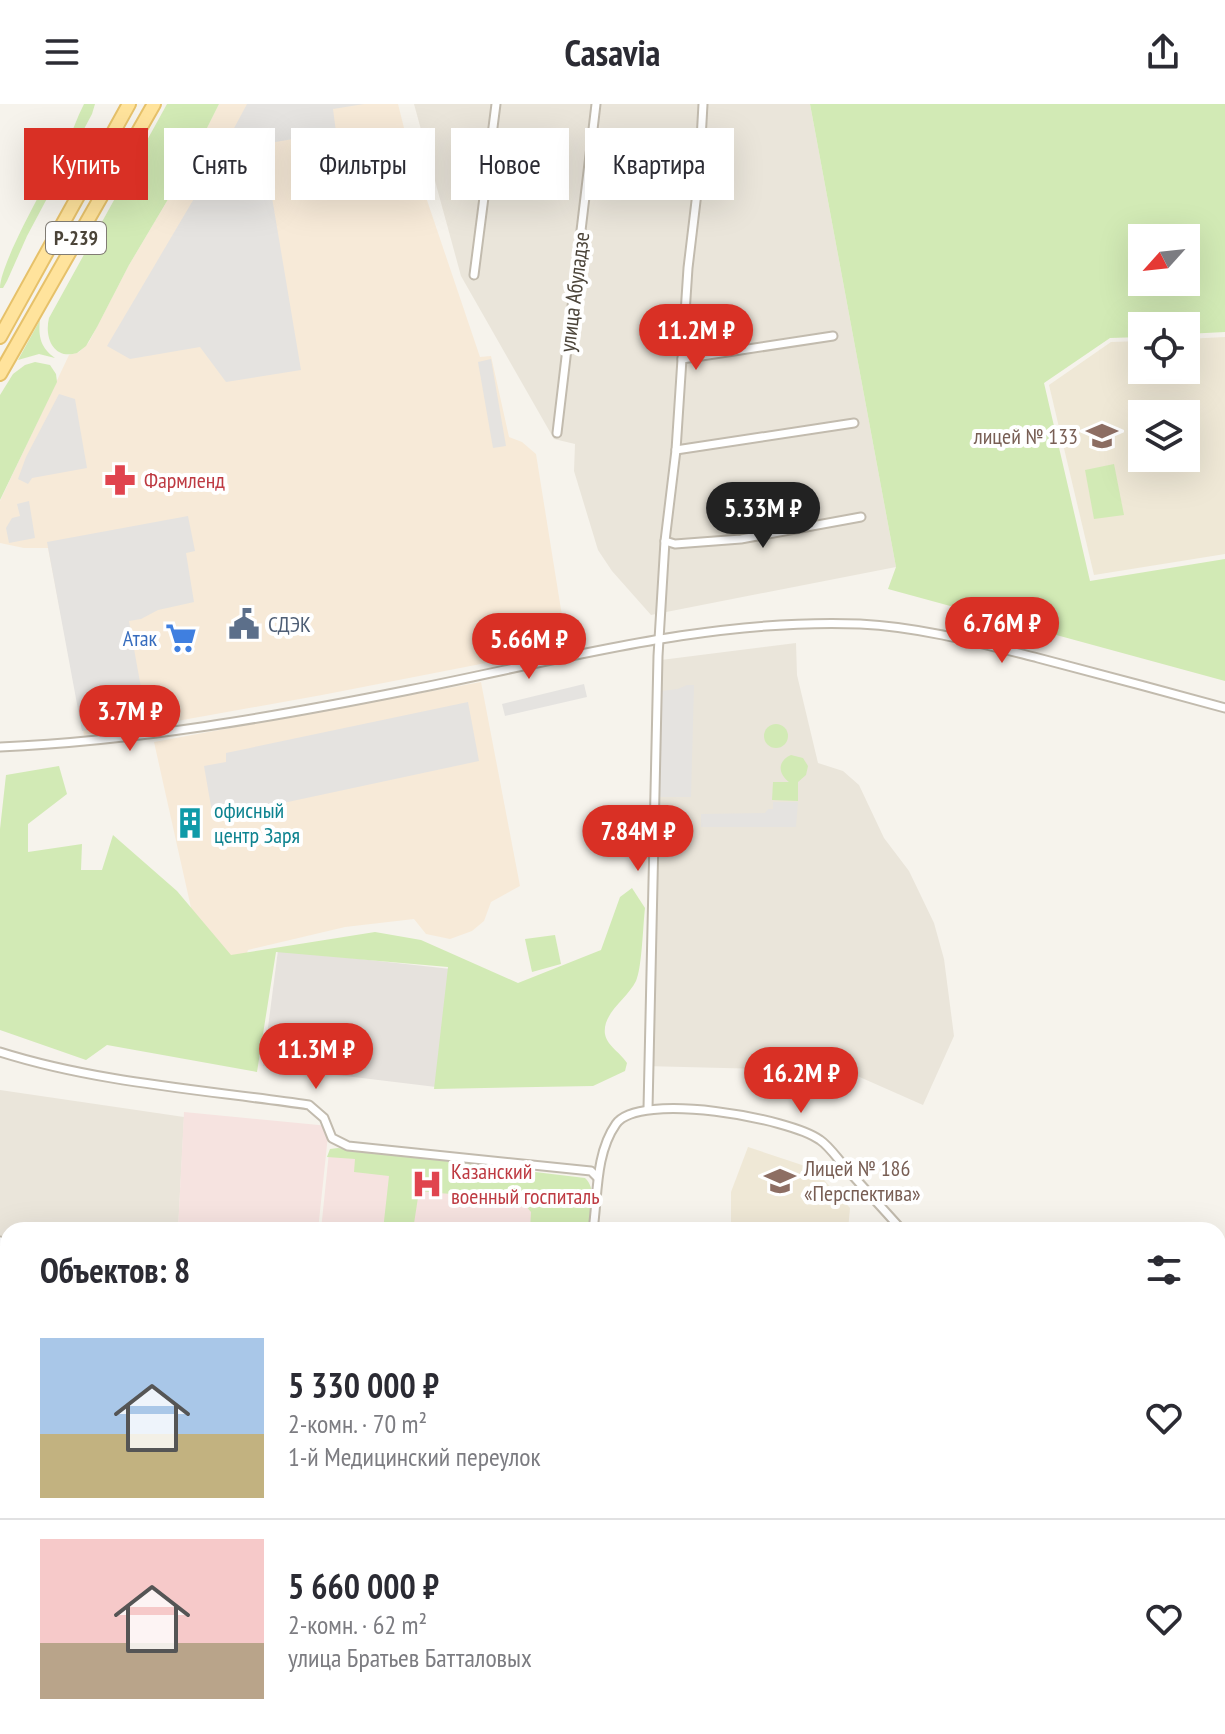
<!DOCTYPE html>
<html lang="ru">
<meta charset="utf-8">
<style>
:root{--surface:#fff;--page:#f2f2f3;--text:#2b2b33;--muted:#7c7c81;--line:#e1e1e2;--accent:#d93025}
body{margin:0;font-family:"PT Sans Narrow",sans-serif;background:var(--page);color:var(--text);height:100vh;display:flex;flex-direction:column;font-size:30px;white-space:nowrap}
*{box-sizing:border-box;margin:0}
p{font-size:26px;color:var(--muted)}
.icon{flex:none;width:44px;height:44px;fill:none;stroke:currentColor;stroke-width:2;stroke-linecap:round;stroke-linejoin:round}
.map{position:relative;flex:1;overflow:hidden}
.sheet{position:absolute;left:0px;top:1118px;width:1226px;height:512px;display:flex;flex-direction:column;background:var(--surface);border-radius:24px 24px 0 0;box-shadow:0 8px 32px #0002}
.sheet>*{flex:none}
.guide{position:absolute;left:24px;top:24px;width:800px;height:72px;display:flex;gap:16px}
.needle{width:52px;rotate:243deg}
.buttons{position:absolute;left:1128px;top:120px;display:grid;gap:16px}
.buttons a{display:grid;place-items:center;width:72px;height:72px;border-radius:0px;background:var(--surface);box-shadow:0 8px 32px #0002;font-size:40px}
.price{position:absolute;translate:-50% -68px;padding:0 18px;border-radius:28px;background:var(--accent);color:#fff;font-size:26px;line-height:52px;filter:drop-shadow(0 2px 4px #0008)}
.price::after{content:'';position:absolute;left:50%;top:48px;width:24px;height:18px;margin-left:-12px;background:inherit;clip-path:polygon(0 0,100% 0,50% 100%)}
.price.selected{background:#222;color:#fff}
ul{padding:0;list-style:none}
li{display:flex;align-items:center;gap:24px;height:200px;padding:0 40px}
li+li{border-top:2px solid var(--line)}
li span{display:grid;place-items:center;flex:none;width:224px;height:160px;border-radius:0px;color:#555}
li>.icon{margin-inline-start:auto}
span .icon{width:96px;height:96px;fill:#fffc;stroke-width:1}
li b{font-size:34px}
h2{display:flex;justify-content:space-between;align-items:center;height:96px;padding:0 40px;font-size:34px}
.chip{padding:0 28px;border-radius:0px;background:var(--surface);box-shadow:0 8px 32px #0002;font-size:28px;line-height:72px}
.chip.selected{background:var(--accent);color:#fff}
header{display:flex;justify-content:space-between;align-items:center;height:104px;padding:0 40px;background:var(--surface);font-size:36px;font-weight:700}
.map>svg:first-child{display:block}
.residential{fill:#eae5da}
.commercial{fill:#f7ead8}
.industrial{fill:#e6e2dd}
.education{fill:#efe8d6;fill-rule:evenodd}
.medical{fill:#f6e3e0}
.green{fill:#d2eab5;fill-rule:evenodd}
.parking{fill:#e5e3e0}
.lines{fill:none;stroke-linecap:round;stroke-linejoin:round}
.minor-casing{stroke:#c2bbae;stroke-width:11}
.primary-casing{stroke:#e6c16a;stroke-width:16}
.minor{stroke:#fff;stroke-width:7}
.primary{stroke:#ffe39c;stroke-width:12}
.labels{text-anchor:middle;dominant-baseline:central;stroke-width:8;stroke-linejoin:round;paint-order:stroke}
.shield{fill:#fff;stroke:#817c74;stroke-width:2}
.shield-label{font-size:20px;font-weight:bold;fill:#4b4439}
.street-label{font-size:22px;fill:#4b4439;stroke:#fff}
.education-label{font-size:22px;fill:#785e54;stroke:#fff;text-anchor:end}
.health-label{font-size:22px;fill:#be3a42;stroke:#fff;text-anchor:start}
.service-label{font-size:22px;fill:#4e5e75;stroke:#fff;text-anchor:start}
.shop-label{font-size:22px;fill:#366cbe;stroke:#fff;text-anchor:end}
.culture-label{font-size:22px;fill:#0d838f;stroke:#fff;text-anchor:start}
</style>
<header><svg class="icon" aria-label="menu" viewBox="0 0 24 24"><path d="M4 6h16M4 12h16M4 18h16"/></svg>Casavia<svg class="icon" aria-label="share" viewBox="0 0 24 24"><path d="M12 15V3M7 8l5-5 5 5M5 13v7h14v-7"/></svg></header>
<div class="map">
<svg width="1225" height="1630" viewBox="0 0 1225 1630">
<rect width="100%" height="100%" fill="#f6f3ec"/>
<g class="residential">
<path d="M414 0H810L896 463 651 511 612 467 598 446 574 367 575 340 554 335 461 172Z"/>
<path d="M796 539 797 571 818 659 843 667 859 681 884 734 909 767 934 819 944 855 954 932 923 1001 846 967 644 962 653 557Z"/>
<path d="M0 986 184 1013 178 1126H8V1225L0 1224Z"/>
<path d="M1218 1437 1225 1440V1630H852L853 1622H1218Z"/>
</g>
<g class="commercial">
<path d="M219 0H398L408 40 480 253 491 252 509 333 522 338 536 350 567 543 322 591 166 619 84 631 48 444H24L0 439V397L69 251 79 248 89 238 129 161 189 60Z"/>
<path d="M481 578 520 782 491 798 484 817 472 827 450 835 426 830 414 815 345 823 248 846 244 856 204 862 154 638Z"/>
</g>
<path class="industrial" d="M278 846 451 865 436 983 263 962Z"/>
<g class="education">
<path d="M1225 233V450L1094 471 1049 281 1111 238 1142 237V266H1186V235ZM1142 310H1186V354H1142Z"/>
<path d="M748 1043 814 1065 850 1104 848 1126H731V1088Z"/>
<path d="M637 1622H840L839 1630H636Z"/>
<path d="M1052 1622H1151L1076 1630H1053Z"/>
</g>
<g class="medical">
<path d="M184 1008 329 1022 318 1126H178Z"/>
<path d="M329 1048 485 1067 569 1126H321Z"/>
<path d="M0 1224 8 1225V1620L0 1619Z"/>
<path d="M26 1622H283L282 1630H98Z"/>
</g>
<g class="green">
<path d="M84 0H95L92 10 27 132 7 177 3 184H0C0 158 52 69 66 41 73 27 77 13 84 0Z"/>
<path d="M167 0H219L189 60 129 161 97 223 86 242 77 249C54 256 44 234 49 214Z"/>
<path d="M810 0H1225V228L1186 230V222H1142V233L1110 234 1044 279 1090 477 1225 455V577L888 485 896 463ZM1142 134H1186V178H1142Z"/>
<path d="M40 216C38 233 41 244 55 254L39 250 18 256Z"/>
<path d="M35 258 50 261 56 270 57 278 0 396V291L13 270 25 261Z"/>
<path d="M1114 360 1124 411 1094 415 1085 366Z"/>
<circle cx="776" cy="632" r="12"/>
<path d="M791 651 803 654 808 662 806 671 798 678V697L772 696 773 678H789C778 670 777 657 791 651Z"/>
<path d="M59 662 67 690 28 720V748L82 740 81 766H102L113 731 177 787 231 851 375 828 421 836 518 879 601 846 620 793 632 784 645 804C643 821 642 864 636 877 628 894 602 909 605 930 607 942 621 949 627 959L625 967 593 982 434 985 448 863 276 848 257 968 107 941 86 956 0 926V725L6 671Z"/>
<path d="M555 831 561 860 532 868 525 835Z"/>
<path d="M338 1044 585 1074C598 1086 590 1110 589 1126H530L531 1108 520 1095C486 1092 453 1091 419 1087L413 1126H383L389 1072 354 1068 355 1055 327 1053 330 1045Z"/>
<path d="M8 1151V1230L0 1229C0 1208 0 1168 8 1151Z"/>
<path d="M1225 1281V1350L1218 1345V1283Z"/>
</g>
<g class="parking">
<path d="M247 0H364L333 5 336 28 263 40 301 266 226 278 200 243 130 255 107 242 218 54Z"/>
<path d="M491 255 506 342 493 344 478 258Z"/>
<path d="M59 290 75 295 87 364 32 374 28 380 18 375 26 353Z"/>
<path d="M29 397 35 434 9 439 6 424 12 414 20 412 17 400Z"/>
<path d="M188 412 195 447 186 449 194 498 158 506 141 515 129 517 147 617 82 627 47 438Z"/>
<path d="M584 580 587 593 505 612 502 600Z"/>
<path d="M687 581H694L691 693H659L661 587 678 585Z"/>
<path d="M468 598 479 657 213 714 204 662 226 658V649Z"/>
<path d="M773 698H798L796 723H701V710L765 709 768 705H773Z"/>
<path d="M288 1622H347L420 1630H287Z"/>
</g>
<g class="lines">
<defs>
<g id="minor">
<path d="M474 171 496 0"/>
<path d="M682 255 833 232"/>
<path d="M557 329 596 0"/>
<path d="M676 346 854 319"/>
<path d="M665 437 675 440 741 435 861 413"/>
<path d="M0 643C138 637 273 613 409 586 557 557 707 514 860 520 921 523 979 539 1038 554 1100 570 1163 587 1225 604"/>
<path d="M0 948C98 979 207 986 309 1001L324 1014 332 1034 348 1042 591 1067 597 1073"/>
<path d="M648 1005 658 552 665 437 676 346 688 164 699 72 703 0"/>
<path d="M593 1126C598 1092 595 1050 616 1020 639 987 790 1014 820 1036 829 1042 837 1054 845 1063 864 1084 883 1105 902 1126"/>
<path d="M0 1137 8 1142"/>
<path d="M1218 1419 1225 1424"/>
<path d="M538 1630 539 1622"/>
</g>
<g id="primary">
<path d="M0 233 129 0"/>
<path d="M0 270 154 0"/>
</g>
</defs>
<use href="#minor" class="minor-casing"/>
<use href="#primary" class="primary-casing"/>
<use href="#minor" class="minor"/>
<use href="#primary" class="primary"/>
</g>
<defs>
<symbol id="school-bare" viewBox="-9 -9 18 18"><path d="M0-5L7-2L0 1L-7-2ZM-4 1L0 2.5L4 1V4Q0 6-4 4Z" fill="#8d6e63" stroke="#fff" stroke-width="2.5" paint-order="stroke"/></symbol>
<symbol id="pharmacy-bare" viewBox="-9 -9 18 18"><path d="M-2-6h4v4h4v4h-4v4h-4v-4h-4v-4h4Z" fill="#e0444e" stroke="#fff" stroke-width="2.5" paint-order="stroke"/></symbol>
<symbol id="civic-bare" viewBox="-9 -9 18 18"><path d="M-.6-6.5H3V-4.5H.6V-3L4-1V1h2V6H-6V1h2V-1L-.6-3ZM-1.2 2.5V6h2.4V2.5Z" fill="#5c6f8a" stroke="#fff" stroke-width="2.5" paint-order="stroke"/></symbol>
<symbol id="supermarket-bare" viewBox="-9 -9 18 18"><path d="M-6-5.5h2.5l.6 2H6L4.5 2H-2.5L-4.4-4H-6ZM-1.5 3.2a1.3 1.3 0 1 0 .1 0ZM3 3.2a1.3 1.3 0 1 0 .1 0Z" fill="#3f7fe0" stroke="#fff" stroke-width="2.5" paint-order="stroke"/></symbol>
<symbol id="building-bare" viewBox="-9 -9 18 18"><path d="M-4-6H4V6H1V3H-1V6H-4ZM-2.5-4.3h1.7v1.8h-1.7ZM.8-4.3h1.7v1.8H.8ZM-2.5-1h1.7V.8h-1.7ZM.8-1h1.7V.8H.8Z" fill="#0f9aa8" stroke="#fff" stroke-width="2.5" paint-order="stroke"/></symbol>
<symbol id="hospital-bare" viewBox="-9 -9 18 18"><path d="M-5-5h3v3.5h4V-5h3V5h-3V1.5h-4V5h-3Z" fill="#e0444e" stroke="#fff" stroke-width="2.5" paint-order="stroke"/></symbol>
</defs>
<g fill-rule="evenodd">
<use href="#school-bare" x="1080" y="310" width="44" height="44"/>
<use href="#pharmacy-bare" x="98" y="354" width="44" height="44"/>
<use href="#civic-bare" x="222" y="498" width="44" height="44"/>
<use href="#supermarket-bare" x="159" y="512" width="44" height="44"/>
<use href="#building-bare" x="168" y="697" width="44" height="44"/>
<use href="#school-bare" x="758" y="1055" width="44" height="44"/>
<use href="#hospital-bare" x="405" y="1058" width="44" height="44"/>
</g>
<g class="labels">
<rect class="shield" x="46" y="118" width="60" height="32" rx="6"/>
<g class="shield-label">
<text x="76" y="134">Р-239</text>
</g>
<g class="street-label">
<text transform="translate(574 188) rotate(-83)">улица Абуладзе</text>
</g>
<g class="education-label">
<text x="1078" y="332">лицей № 133</text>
<text x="804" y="1064" text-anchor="start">Лицей № 186<tspan x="804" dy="25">«Перспектива»</tspan></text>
</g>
<g class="health-label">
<text x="144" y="376">Фармленд</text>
<text x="451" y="1067">Казанский<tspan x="451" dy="25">военный госпиталь</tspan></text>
</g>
<g class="service-label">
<text x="268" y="520">СДЭК</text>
</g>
<g class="shop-label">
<text x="157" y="534">Атак</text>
</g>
<g class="culture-label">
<text x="214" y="706">офисный<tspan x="214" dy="25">центр Заря</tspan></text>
</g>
</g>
</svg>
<div class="buttons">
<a><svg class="needle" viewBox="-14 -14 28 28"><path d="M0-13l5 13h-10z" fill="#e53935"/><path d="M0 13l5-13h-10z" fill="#7c7c81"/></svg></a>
<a><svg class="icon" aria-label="locate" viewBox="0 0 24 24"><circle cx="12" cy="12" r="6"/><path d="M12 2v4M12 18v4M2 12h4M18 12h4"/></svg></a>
<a><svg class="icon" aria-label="layers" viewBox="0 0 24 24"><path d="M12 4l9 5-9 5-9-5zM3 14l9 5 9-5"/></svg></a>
</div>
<b class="price" style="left:696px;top:268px">11.2M ₽</b>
<b class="price selected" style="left:763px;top:446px">5.33M ₽</b>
<b class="price" style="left:1002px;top:561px">6.76M ₽</b>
<b class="price" style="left:529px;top:577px">5.66M ₽</b>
<b class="price" style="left:130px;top:649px">3.7M ₽</b>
<b class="price" style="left:638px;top:769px">7.84M ₽</b>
<b class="price" style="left:316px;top:987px">11.3M ₽</b>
<b class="price" style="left:801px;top:1011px">16.2M ₽</b>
<div class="guide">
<a class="chip selected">Купить</a>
<a class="chip">Снять</a>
<a class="chip">Фильтры</a>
<a class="chip">Новое</a>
<a class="chip">Квартира</a>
</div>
<section class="sheet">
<h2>Объектов: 8<svg class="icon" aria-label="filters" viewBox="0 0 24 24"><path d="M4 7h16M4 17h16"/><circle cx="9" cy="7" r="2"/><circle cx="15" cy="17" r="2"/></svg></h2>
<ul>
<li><span style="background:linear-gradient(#a9c7e8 60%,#c2b280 0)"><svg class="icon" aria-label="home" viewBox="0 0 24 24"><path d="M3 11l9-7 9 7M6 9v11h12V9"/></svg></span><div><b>5 330 000 ₽</b><p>2-комн. · 70 m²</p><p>1-й Медицинский переулок</p></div><svg class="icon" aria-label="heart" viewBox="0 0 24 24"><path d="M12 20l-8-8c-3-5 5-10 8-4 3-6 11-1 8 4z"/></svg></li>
<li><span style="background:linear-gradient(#f6c9c9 65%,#b9a48a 0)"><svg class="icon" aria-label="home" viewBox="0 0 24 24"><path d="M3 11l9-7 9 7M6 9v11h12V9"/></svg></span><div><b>5 660 000 ₽</b><p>2-комн. · 62 m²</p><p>улица Братьев Батталовых</p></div><svg class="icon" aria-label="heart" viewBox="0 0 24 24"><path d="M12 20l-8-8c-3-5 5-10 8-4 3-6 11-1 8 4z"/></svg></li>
</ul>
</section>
</div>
